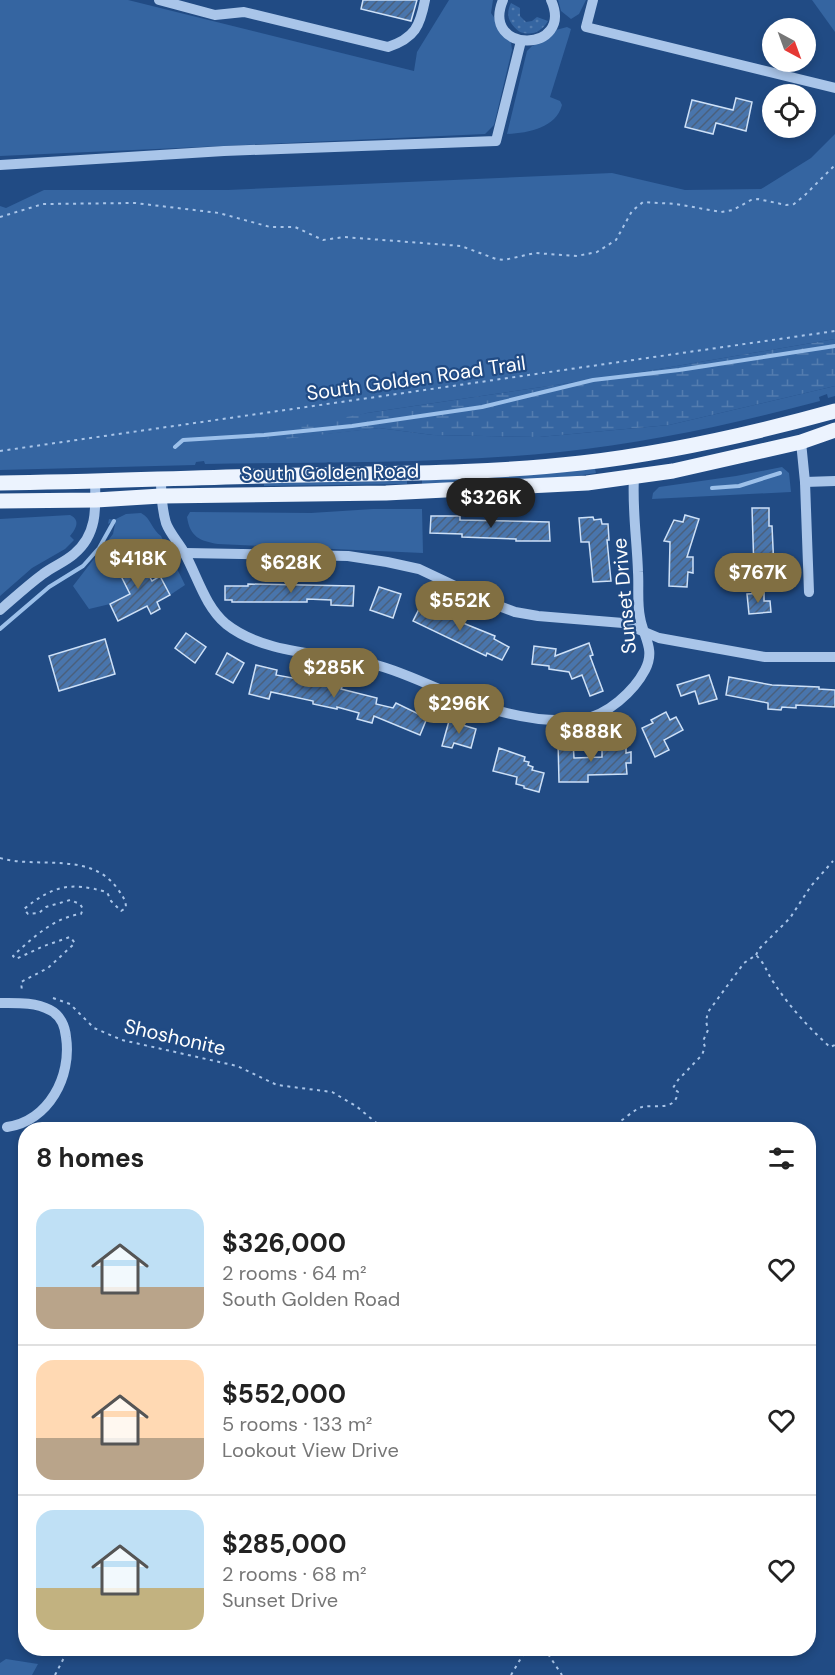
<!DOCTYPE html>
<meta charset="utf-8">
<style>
:root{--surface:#fff;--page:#f2f2f2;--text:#222;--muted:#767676;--line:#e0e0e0;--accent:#816f42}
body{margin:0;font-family:"DM Sans",sans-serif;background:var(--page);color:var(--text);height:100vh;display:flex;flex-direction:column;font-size:22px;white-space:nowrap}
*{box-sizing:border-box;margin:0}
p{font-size:20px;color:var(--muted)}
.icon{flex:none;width:33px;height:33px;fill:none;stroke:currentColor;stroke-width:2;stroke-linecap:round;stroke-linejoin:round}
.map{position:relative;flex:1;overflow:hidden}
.panel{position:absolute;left:18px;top:1122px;width:798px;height:534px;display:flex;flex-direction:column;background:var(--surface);border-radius:24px;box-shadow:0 3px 9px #0003}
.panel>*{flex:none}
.needle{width:39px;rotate:139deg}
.fabs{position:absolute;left:762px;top:18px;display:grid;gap:12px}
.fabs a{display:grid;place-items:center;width:54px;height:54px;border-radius:50%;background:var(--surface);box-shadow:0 3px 9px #0003;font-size:30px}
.price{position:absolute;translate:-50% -51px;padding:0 14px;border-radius:21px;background:var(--accent);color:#fff;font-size:20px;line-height:39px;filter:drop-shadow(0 2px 3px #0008)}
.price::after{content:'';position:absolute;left:50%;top:36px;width:18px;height:14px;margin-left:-9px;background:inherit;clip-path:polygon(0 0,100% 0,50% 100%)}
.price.selected{background:#222;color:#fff}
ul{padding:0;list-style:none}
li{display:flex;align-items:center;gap:18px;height:150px;padding:0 18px}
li+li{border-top:2px solid var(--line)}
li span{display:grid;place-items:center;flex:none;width:168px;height:120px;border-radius:18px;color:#555}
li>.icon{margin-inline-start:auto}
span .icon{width:72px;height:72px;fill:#fffc;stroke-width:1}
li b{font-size:26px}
h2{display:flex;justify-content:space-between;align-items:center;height:72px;padding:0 18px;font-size:26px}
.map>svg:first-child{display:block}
.grass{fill:#3565a1}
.wetland{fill:url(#wetland-marsh)}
.park{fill:url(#park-dots)}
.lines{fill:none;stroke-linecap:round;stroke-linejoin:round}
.stream{stroke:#9cc0ea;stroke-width:4}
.building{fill:url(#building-hatch);stroke:#cde0f7;stroke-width:1.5}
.path{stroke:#a9c5e9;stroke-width:2;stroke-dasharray:3 4.5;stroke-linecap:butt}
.minor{stroke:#a9c5e9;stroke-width:10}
.major{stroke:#ecf3fe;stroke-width:15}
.labels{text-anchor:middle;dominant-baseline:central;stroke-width:4.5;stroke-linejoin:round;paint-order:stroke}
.street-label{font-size:20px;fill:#fff;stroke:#214b84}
</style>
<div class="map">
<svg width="835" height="1675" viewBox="0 0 835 1675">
<defs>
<pattern id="wetland-marsh" width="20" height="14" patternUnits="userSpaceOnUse" patternTransform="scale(1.5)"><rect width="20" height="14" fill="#3565a1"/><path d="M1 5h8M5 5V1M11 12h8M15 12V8" fill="none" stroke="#537caf"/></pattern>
<pattern id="park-dots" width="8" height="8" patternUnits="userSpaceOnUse" patternTransform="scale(1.5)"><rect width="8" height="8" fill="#3565a1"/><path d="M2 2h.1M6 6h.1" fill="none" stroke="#537caf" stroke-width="1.8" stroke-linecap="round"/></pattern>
<pattern id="building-hatch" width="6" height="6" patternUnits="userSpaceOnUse" patternTransform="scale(1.5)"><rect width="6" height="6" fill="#4975ac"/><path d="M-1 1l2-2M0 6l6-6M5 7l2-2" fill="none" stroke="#4a607c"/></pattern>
</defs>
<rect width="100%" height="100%" fill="#214b84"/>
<g class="grass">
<path d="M0 0H128L414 71 417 52 449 0H493L491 13 511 42 512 50 494 125 485 134 0 156Z"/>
<path d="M558 0H586L579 14 571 19 561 11Z"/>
<path d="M812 0H835V32Z"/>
<path d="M567 27 571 29 569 36 550 97 560 101 562 105C556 128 528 133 507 134L527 51 532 46 547 39 556 30Z"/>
<path d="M835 134V339L630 374 367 413 268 440 379 428 433 435 539 437 669 425 835 386V396L828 398 827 394 819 397 820 401C734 424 648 443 560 452 442 464 323 462 205 464L204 461 196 462 195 465 0 470V206L6 208 44 190H228L612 173 685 190 761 189 811 158Z"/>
<path d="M782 467 789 473 791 492 652 499 653 493 659 487 736 476Z"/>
<path d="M595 469 596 473 576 476 455 484H422V480L476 479Z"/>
<path d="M407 481V484L264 486V484L275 483Z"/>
<path d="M373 509H422L423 553 218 544C200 541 190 537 187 517L190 512 311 513Z"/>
<path d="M141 513C151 518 152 530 161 536L185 585 170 595 161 579 165 576 161 568 153 573 142 553 116 566 130 594 110 604 89 609 73 586 113 534 115 524 112 522 108 524 109 519 114 520 126 514Z"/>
<path d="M70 515C81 520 76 529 70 536L74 540 65 549 32 568 0 596V519Z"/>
<path d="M6 1659 38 1664 32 1675H0V1663Z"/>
</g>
<path class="wetland" d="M835 339V386L669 425 539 437 433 435 379 428 267 441 269 432 367 413 630 374Z"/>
<path class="park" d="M511 3 520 8V16L526 22 532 21 537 17 548 21C541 32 533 36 520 32 509 24 505 15 511 3Z"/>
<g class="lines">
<g class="stream">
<path d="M175 447 183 440 264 435 352 426 482 407 593 380 679 370 835 346"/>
<path d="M712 488 739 486 780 473"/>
<path d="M0 629 49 587 83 566 99 548 114 521"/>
</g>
</g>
<g class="building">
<path d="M363 0H417L411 21 361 9Z"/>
<path d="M736 98 752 102 746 131 716 123 713 134 685 127 692 100 733 110Z"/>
<path d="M752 508H769V526H772L774 569 754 570Z"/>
<path d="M685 515 699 519 687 557H693V573L688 572 687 587 669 586 670 542 664 541 674 520 683 522Z"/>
<path d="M431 516H460V520L549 522 550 541H516V539L462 537V534L430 533Z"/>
<path d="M593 517 594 520 601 519 602 524H608L609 540H607L611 581 593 582 589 542H581L579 518Z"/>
<path d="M138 555 152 581 160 576 170 595 157 602 160 609 151 614 147 606 118 621 110 604 130 594 116 566Z"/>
<path d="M248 584 354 586 353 606 331 605V600L307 599V602H232V600H225V586H248Z"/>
<path d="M379 587 401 594 393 618 370 610Z"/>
<path d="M764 593V601H770L771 612 749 614 747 594Z"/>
<path d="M421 605 433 610 435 607 464 621 463 623 495 636 494 639 509 647 502 660 487 653 486 656 413 621Z"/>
<path d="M186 633 206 647 195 663 175 648Z"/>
<path d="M105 639 115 674 59 691 49 656Z"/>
<path d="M589 643 593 655 590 656 603 691 590 696 582 675 572 679 569 672 549 669V666L532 664 534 646 556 649 555 656Z"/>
<path d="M227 653 244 663 233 683 216 674Z"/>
<path d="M256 665 277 670 276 675 342 687 341 689 377 698 376 704 393 708 396 703 427 718 420 735 374 716 372 723 357 719 359 713 337 707V709L313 704V701L271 692 269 699 249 694Z"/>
<path d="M709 675 717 699 699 704 695 691 681 696 677 685Z"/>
<path d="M729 677 772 685 819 687V689L835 690V707L796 705V708L782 707 781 710 768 709V703L726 695Z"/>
<path d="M666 712 670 720 676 717 683 730 664 740 669 750 655 757 642 728 653 723 651 720Z"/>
<path d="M449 721 476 729 471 748 454 743 452 748 442 746Z"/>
<path d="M573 740 574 758 602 757V747L626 746V753L631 752V763H626L627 774 588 775V782H559L558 741Z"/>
<path d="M499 748 525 757 524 761 529 762 528 765 533 767 532 770 544 773 539 792 524 788V786L516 784 517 777 493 771Z"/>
</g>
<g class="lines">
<g class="path">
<path d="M0 217 43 204 135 203 219 213 270 227H295L323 240 344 237 461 246 496 259 504 260 535 253 577 256 597 252 616 240 632 211 643 202 676 204 721 212 733 210 751 200 758 199 786 205 794 204 804 196 835 165"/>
<path d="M0 451 835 331"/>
<path d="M0 858C38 869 90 851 117 888 122 895 126 900 126 908L121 911 111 901 107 892C70 882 54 885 24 909L28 914 39 913 46 907 70 900 80 904 83 909 81 914C55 917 32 938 13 956L16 959 44 946 70 937 75 943 48 968 21 982 22 991"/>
<path d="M756 955 759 949 790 918 811 886 833 861"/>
<path d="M53 998 70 1004 94 1028 122 1040 237 1066 277 1085 332 1092 356 1106 385 1130"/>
<path d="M610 1130C616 1125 636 1108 642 1107 656 1104 675 1112 678 1092L673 1088 678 1080 702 1055 705 1047 703 1041 708 1030 706 1021 708 1012 744 963 756 955C767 966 766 972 774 983 789 1006 809 1028 830 1047L835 1045"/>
<path d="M544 1648 562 1675"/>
<path d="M55 1675 69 1648"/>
<path d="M511 1675 527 1648"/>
</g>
<g class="minor">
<path d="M159 0 215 15 244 12 388 47C415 38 420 26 425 0"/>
<path d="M503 0C480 55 575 53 551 0"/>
<path d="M593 0 586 27 835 88"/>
<path d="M0 165 224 151 496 141 521 41"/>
<path d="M801 442 805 482 809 592"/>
<path d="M161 478C161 493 162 509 166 523 170 534 180 544 185 554 198 578 205 606 226 624 265 655 326 653 373 664 404 672 433 687 462 699 499 713 543 724 582 719 607 716 634 691 645 670 656 649 643 637 640 617 637 603 639 587 638 572 637 541 632 508 634 477"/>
<path d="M805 482 835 481"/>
<path d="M185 553 348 556 387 562 419 569 491 603 515 612 538 616 623 623 659 638 765 657H835"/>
<path d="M0 610C14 598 28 585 43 574 52 567 65 562 74 554 97 535 96 509 95 482"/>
<path d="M0 1003C17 1003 35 1002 50 1010 60 1015 65 1026 66 1037 72 1076 49 1121 7 1127"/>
</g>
<g class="major">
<path d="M0 483C88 482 176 478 264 476 369 473 476 475 581 463 667 453 752 434 835 411"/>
<path d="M0 501 96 500 161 496 386 493 587 483 673 471 801 442 835 430"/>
</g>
</g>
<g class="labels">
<g class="street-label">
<text transform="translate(416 378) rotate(-8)">South Golden Road Trail</text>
<text transform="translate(330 472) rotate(-1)">South Golden Road</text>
<text transform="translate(624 596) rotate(-95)">Sunset Drive</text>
<text transform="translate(175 1037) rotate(13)">Shoshonite</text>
</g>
</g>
</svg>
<div class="fabs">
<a><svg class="needle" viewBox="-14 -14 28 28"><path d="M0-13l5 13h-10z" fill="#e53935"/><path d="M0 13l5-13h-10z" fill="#767676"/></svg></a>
<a><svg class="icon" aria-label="locate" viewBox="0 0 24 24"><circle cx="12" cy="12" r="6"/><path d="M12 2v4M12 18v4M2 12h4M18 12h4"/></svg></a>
</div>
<b class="price selected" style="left:491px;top:529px">$326K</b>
<b class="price" style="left:138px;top:590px">$418K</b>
<b class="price" style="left:291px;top:594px">$628K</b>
<b class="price" style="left:758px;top:604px">$767K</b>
<b class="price" style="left:460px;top:632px">$552K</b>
<b class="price" style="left:334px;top:699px">$285K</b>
<b class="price" style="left:459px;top:735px">$296K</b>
<b class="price" style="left:591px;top:763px">$888K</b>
<section class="panel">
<h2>8 homes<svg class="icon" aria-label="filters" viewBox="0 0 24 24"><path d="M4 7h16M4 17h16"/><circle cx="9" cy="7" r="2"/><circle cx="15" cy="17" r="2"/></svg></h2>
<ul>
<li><span style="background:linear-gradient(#bfe0f5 65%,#b9a48a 0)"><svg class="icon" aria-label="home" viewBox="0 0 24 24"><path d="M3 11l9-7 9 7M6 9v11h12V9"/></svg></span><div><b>$326,000</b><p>2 rooms · 64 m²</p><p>South Golden Road</p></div><svg class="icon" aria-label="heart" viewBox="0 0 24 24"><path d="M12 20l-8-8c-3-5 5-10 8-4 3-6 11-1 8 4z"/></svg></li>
<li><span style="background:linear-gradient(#ffd9b3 65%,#b9a48a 0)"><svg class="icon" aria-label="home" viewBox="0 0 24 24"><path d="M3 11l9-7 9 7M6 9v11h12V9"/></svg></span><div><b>$552,000</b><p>5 rooms · 133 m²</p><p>Lookout View Drive</p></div><svg class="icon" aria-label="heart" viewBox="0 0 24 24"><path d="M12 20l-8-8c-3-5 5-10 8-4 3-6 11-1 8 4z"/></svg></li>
<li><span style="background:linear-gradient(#bfe0f5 65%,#c2b280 0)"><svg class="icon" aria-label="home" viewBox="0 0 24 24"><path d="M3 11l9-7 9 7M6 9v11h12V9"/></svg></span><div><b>$285,000</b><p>2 rooms · 68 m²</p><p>Sunset Drive</p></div><svg class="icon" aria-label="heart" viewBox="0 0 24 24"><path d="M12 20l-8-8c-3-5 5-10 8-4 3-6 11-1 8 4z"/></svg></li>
</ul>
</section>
</div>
